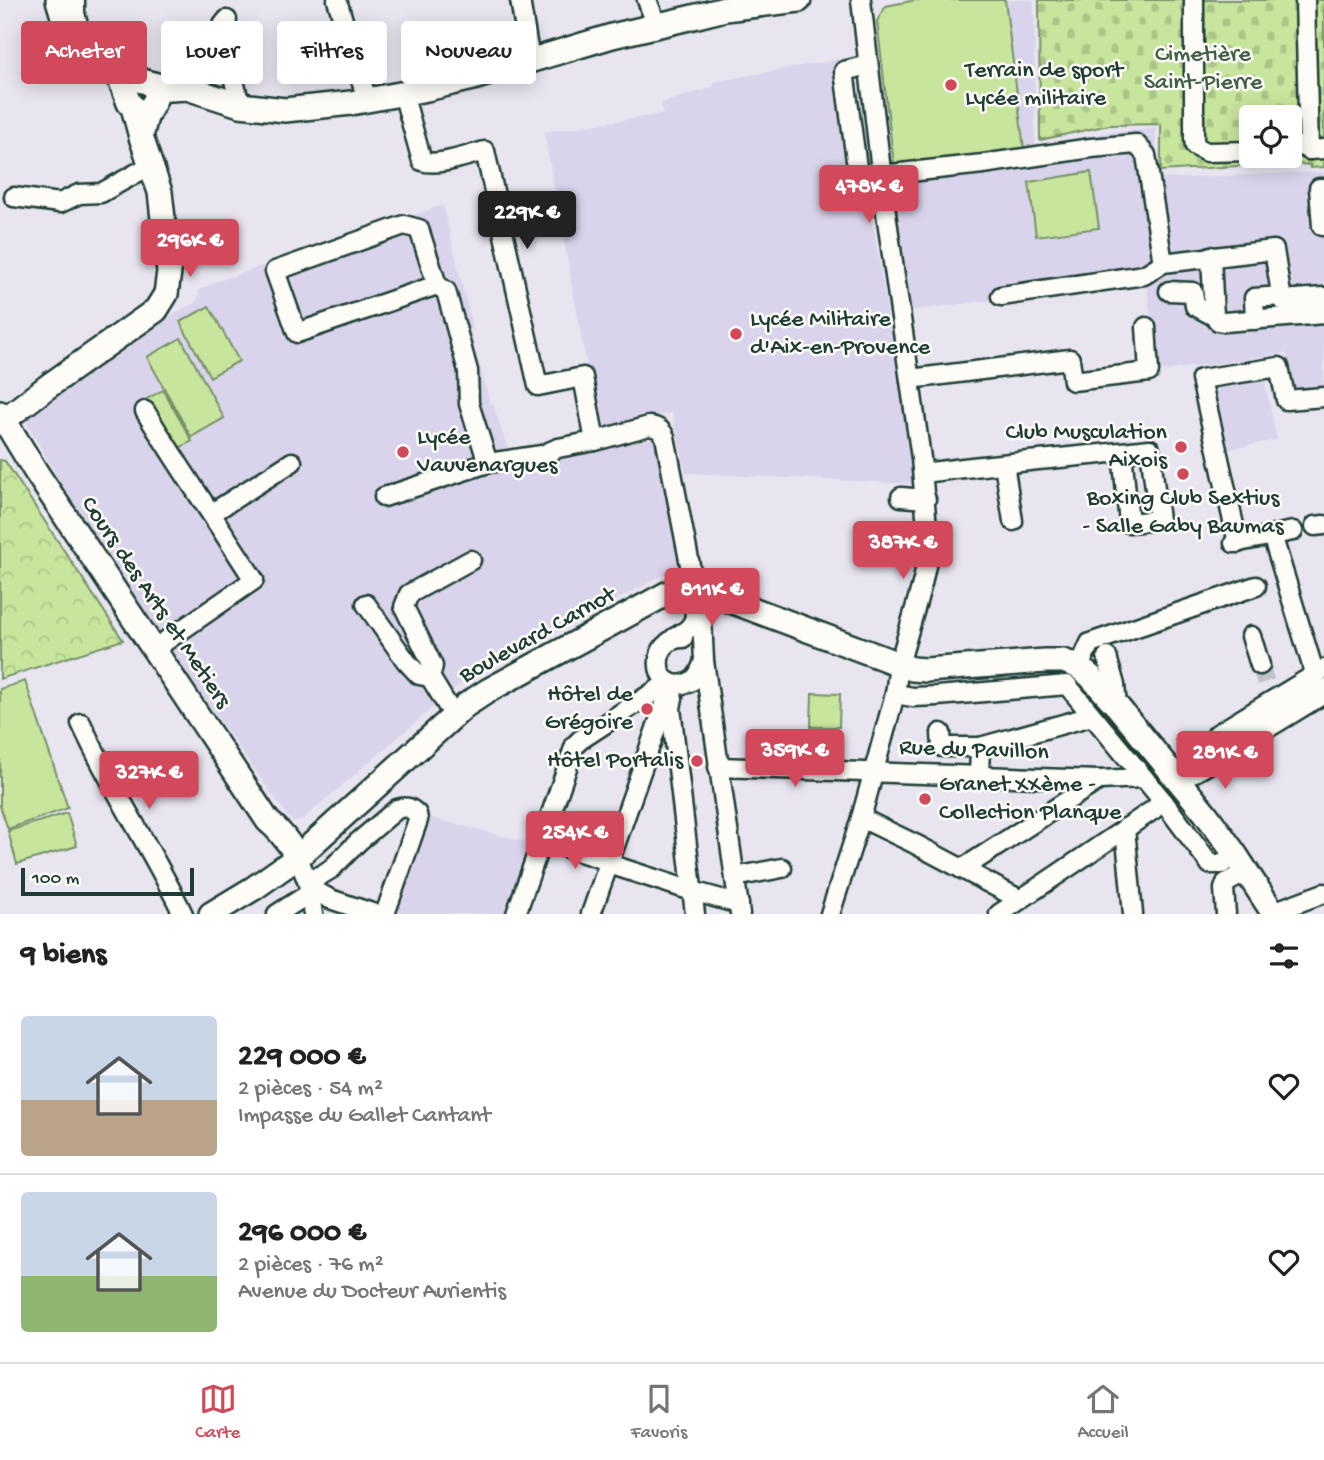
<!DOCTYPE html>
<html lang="fr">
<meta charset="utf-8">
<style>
:root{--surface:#fff;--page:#f6f6f6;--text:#222;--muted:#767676;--line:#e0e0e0;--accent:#d1495b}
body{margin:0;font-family:"Gochi Hand",sans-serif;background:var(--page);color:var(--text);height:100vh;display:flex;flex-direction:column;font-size:26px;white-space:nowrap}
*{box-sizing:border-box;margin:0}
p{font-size:23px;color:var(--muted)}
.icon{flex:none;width:38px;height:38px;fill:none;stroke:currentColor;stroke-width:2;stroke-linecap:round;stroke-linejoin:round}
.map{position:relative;height:914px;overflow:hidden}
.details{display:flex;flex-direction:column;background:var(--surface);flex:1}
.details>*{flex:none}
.top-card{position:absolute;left:21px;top:21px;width:700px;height:63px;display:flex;gap:14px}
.tools{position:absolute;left:1239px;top:105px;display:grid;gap:14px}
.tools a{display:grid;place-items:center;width:63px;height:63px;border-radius:7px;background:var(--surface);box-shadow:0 4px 18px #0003;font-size:35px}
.scale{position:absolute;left:21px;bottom:18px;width:173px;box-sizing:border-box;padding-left:7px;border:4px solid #1f3d34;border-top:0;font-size:19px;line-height:24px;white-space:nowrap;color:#1f3d34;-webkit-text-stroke:5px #fdfcf7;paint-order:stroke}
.price{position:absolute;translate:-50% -60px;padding:0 16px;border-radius:7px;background:var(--accent);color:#fff;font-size:23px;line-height:46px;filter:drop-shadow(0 2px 4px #0008)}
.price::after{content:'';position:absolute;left:50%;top:42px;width:21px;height:16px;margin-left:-10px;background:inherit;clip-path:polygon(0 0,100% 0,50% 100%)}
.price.active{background:#222;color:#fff}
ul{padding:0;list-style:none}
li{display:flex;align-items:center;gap:21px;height:175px;padding:0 21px}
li+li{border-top:2px solid var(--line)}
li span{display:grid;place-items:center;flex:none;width:196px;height:140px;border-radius:7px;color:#555}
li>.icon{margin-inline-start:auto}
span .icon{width:84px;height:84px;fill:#fffc;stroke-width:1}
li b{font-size:30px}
h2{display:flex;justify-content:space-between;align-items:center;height:84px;padding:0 21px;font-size:30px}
.chip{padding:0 24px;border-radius:7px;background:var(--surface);box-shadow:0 4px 18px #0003;font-size:24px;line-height:63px}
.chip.active{background:var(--accent);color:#fff}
.dock{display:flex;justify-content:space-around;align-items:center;height:98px;border-top:2px solid var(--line);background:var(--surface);font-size:19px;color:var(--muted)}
.dock a{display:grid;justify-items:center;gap:4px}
.dock .active{color:var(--accent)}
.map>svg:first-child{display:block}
.built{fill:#d9d4eb}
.grass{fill:#c8e59d;stroke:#749168;stroke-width:2}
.forest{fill:url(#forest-crowns);stroke:#749168;stroke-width:2}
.cemetery{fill:url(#cemetery-stones);stroke:#749168;stroke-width:2;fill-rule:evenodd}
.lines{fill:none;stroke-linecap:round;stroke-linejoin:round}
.minor-tunnel{stroke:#c0c3ca;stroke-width:18;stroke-dasharray:18 9;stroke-linecap:butt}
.minor-casing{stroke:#1f3d34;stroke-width:23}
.major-casing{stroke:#1f3d34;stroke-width:28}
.minor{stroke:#fdfcf7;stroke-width:18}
.major{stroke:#fdfcf7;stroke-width:23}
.poi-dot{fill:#d1495b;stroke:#fdfcf7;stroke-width:2.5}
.labels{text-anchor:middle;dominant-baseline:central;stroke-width:5;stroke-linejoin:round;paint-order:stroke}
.park-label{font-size:24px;fill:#415f49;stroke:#fdfcf7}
.poi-label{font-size:24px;fill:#1f3d34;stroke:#fdfcf7;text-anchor:start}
.street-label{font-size:24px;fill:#1f3d34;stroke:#fdfcf7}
</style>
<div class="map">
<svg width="1324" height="914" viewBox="0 0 1324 914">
<defs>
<pattern id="forest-crowns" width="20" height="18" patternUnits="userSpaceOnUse" patternTransform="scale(1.75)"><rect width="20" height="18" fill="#c8e59d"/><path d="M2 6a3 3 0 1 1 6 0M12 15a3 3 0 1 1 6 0" fill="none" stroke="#abc588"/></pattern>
<pattern id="cemetery-stones" width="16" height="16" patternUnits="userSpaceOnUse" patternTransform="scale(1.75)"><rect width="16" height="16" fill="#c8e59d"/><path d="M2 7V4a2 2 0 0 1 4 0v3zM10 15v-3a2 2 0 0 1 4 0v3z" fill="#abc588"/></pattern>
</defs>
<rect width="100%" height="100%" fill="#e8e5f0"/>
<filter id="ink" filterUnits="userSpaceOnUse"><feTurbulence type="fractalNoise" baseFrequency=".0143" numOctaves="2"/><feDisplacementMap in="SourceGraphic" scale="14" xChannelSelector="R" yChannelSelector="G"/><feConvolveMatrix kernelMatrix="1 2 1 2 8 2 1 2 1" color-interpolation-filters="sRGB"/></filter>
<g filter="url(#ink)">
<g class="built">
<path d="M911 0H1034L1035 147 1109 132 1156 129V179L1324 172V389L1295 392 1293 375 1286 353 1159 372 1146 281 906 311 890 166 877 21 886 6Z"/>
<path d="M846 58 907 433 913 484 686 473 672 413 598 427 544 132 663 114 661 103 714 87 713 82Z"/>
<path d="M443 205 473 329 470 330 490 404 493 403 508 450 505 455 513 466 657 438 681 565 459 685 302 820 292 822 147 619 79 516 22 415 163 319 195 303 199 295V290L215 282Z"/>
<path d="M1257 376 1264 378 1277 440 1224 450 1210 387Z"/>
<path d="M424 816 534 844 510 914H397L390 912Z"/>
</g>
<g class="grass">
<path d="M916 0H1005L1024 149 894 165 877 21 886 6Z"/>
<path d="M1091 172 1099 228 1036 236 1029 182Z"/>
<path d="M209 306 239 361 210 377 180 322Z"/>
<path d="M181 338 224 418 191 437 147 357Z"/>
<path d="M163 390 192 441 174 451 145 400Z"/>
<path d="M25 681 68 808 8 829 0 806V689Z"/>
<path d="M812 693 840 694 839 727H811Z"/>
<path d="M67 813 77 846 17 864 8 831Z"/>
</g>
<path class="forest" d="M0 460 5 461 123 640 0 679Z"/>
<path class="cemetery" d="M1039 0H1324V167L1310 168V165L1285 163 1161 171V124L1109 125 1040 140ZM1251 117H1290V156H1251Z"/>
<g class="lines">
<path class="minor-tunnel" d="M1260 665 1272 700"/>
<defs>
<g id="minor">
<path d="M75 0V13L84 48"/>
<path d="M337 0 367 100"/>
<path d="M520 0 530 60"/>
<path d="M647 0 657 26"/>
<path d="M1194 0V139L1195 146 1206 152 1251 151"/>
<path d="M1305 0 1309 150"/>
<path d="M227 20 223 25 226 47 240 105"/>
<path d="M48 55 71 37"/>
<path d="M403 93 422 161C438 167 468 155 485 151L538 386 583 377 595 441"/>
<path d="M1290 147 1301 146 1309 150 1324 149"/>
<path d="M882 175 983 164 1091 148 1136 144 1146 155 1163 263"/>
<path d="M847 192 860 190 844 71 868 65"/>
<path d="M14 197 60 203 79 194 101 193 151 165"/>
<path d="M404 225 419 229 437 285 297 333 275 271Z"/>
<path d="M1322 226 1319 188H1324"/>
<path d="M1211 256 1214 316 1218 321 1225 322 1324 314"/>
<path d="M1169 291 1193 292 1195 306 1214 316"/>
<path d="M1001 296 1144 275 1163 263 1274 250 1282 300 1324 297"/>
<path d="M1255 320 1254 298 1281 296"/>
<path d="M910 379 1070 359 1073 381 1149 372 1146 327"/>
<path d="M145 411C180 469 218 523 254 580L154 649"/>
<path d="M488 463 542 455 558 448 595 441 649 426C657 427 661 429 665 437L690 565 695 616C693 628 684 632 674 638"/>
<path d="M1004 464 1013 521"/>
<path d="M923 473C998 463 1075 457 1150 449L1159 520 1129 523 1122 452"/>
<path d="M384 497 488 463 469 404 468 371 446 291 437 285"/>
<path d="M901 497 926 499"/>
<path d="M212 513 292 462"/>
<path d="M1315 526 1324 525"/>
<path d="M1272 535 1315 675"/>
<path d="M1234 543 1293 531"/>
<path d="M1238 543 1201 379 1279 367 1286 400 1324 397"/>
<path d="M720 597 704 610 702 618 704 661 740 914"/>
<path d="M366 604 406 661 419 675 430 677 433 666 404 607 409 594 471 560"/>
<path d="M1251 636 1260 665"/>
<path d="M683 638C650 638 651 691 684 684 696 682 700 672 704 661"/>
<path d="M1107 657 1115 685 1117 706"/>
<path d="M1079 667 1090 643 1256 586"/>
<path d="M430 677 447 705 457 713"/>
<path d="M895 694 913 697 937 696 1067 685 1163 801 1210 864H1222L1235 854"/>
<path d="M673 698 671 708 695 914"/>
<path d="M81 723C111 789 152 849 183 914"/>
<path d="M941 733 942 747H980"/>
<path d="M1212 759 1217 734 1324 669"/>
<path d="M718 767 1099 780 1144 778"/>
<path d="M979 776 980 747 1092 716"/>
<path d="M861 818 915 844 1019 899"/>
<path d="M1125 828 1133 914"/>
<path d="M542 840 602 859 609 864 692 891 739 904"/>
<path d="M298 857 308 883 313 914"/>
<path d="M962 869 1099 780"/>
<path d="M735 877 782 868"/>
<path d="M308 883 331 869 358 842 397 809C406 806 410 807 417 814L418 820 385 914"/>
<path d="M310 893 317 892 330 899 375 914"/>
<path d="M1273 912 1324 893"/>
<path d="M277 914 310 893"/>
<path d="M516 914 575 745 580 740 669 682"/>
<path d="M591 914 664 706 675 685"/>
<path d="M830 914 861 818 895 694 899 665 922 584 927 561V527L921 458 886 213 861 0"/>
<path d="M999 914 1153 810 1163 801"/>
<path d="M1226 914 1224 889 1226 883 1246 872"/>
</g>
<g id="major">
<path d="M114 73 171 89 187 88 240 105 285 110 351 103 427 89 473 78 612 36 689 18 725 9 799 0"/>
<path d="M141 137C143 130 144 122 147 115 152 102 162 98 151 84"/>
<path d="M0 413 36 472 268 821C281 831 289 844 298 857"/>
<path d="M0 423 47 387 156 310 166 294 169 272 160 192 141 137 133 107 129 103 120 79 77 45C66 31 63 16 58 0"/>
<path d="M1171 773 1193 770 1199 767 1324 691"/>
<path d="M211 914 254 888 298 857 466 705 489 690 668 593 694 589 720 597 912 669 926 670 1045 661H1063L1077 666 1090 676 1117 706 1206 814 1235 854 1274 914"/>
</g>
</defs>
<use href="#minor" class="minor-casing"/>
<use href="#major" class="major-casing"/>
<use href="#minor" class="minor"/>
<use href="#major" class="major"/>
</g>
</g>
<g class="poi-dot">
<circle cx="951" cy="85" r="7"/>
<circle cx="736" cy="334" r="7"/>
<circle cx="1181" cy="447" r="7"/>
<circle cx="403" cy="452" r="7"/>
<circle cx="1183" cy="474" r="7"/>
<circle cx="647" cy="709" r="7"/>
<circle cx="697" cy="761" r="7"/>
<circle cx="925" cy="799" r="7"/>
</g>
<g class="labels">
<g class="park-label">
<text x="1203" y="55">Cimetière<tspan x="1203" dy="28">Saint-Pierre</tspan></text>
</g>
<g class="poi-label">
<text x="965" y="71">Terrain de sport<tspan x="965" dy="28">Lycée militaire</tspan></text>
<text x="750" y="320">Lycée Militaire<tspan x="750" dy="28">d'Aix-en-Provence</tspan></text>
<text x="1167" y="433" text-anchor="end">Club Musculation<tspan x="1167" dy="28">Aixois</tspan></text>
<text x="417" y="438">Lycée<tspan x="417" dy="28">Vauvenargues</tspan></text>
<text x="1183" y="499" text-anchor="middle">Boxing Club Sextius<tspan x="1183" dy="28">- Salle Gaby Baumas</tspan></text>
<text x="633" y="695" text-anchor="end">Hôtel de<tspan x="633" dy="28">Grégoire</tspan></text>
<text x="683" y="761" text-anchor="end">Hôtel Portalis</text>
<text x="939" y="785">Granet XXème -<tspan x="939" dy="28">Collection Planque</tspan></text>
</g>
<g class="street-label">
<text transform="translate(155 603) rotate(56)">Cours des Arts et Metiers</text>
<text transform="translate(538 636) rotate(-29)">Boulevard Carnot</text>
<text transform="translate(974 751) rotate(2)">Rue du Pavillon</text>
</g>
</g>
</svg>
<div class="tools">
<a><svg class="icon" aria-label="locate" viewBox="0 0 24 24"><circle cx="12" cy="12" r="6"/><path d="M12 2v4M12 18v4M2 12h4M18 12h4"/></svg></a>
</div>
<div class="scale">100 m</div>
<b class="price" style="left:869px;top:225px">478K €</b>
<b class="price active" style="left:527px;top:251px">229K €</b>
<b class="price" style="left:190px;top:279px">296K €</b>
<b class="price" style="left:903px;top:581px">387K €</b>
<b class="price" style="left:712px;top:628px">811K €</b>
<b class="price" style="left:795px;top:789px">359K €</b>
<b class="price" style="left:1225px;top:791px">281K €</b>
<b class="price" style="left:149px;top:811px">327K €</b>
<b class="price" style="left:575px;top:871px">254K €</b>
<div class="top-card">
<a class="chip active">Acheter</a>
<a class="chip">Louer</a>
<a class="chip">Filtres</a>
<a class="chip">Nouveau</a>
</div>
</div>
<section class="details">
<h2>9 biens<svg class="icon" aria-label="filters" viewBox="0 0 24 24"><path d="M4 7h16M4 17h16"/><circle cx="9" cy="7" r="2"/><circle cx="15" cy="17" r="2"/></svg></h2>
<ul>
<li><span style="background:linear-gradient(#c9d6e8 60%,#b9a48a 0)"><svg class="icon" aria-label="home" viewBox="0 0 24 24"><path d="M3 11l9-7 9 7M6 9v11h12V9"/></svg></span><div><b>229 000 €</b><p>2 pièces · 54 m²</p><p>Impasse du Gallet Cantant</p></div><svg class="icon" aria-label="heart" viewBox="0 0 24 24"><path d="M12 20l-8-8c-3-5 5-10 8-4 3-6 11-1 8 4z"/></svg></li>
<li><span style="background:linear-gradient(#c9d6e8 60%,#8fb573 0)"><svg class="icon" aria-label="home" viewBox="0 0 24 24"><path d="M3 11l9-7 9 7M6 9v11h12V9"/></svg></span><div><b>296 000 €</b><p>2 pièces · 76 m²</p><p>Avenue du Docteur Aurientis</p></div><svg class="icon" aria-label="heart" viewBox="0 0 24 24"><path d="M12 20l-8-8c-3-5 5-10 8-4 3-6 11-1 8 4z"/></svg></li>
</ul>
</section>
<nav class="dock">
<a class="active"><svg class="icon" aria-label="map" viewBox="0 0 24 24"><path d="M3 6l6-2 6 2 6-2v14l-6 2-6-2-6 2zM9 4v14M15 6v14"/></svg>Carte</a>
<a><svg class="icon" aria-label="saved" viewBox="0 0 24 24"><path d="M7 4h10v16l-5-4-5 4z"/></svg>Favoris</a>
<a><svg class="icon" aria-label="home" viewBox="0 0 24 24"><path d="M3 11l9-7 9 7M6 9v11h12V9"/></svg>Accueil</a>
</nav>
